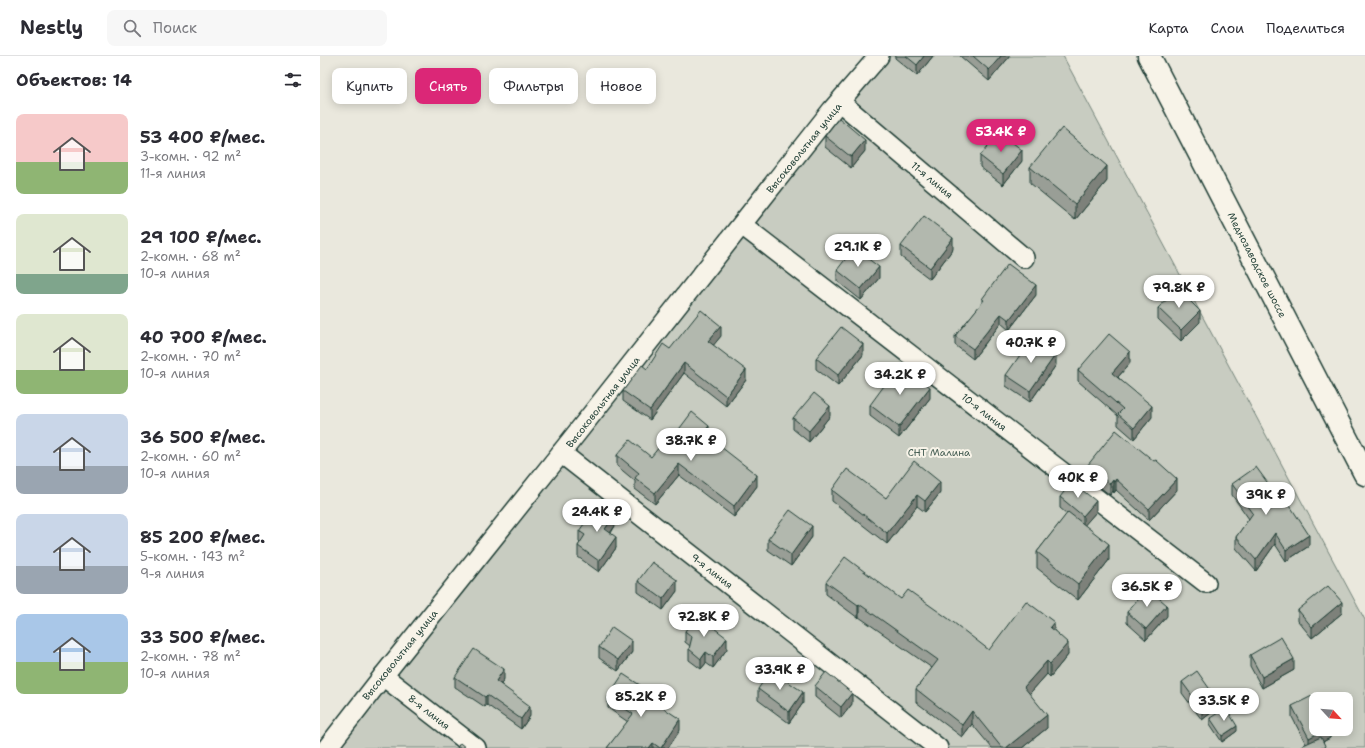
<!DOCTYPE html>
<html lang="ru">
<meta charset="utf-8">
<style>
:root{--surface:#fff;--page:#f7f7f7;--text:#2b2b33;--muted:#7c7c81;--line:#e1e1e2;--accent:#db2777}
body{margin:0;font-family:"Shantell Sans",sans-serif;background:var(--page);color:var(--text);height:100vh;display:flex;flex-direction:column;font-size:15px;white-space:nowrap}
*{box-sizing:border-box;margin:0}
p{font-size:13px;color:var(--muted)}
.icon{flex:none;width:22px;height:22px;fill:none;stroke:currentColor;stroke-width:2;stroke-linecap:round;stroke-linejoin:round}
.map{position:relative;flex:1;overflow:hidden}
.drawer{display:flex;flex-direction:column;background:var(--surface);width:320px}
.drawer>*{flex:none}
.guide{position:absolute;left:12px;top:12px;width:380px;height:36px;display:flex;gap:8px}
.needle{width:26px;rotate:116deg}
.tools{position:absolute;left:989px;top:636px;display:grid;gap:8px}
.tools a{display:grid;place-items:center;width:44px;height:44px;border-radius:8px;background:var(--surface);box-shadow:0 2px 10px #0003;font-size:20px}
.price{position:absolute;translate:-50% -34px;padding:0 9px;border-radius:14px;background:#fff;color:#222;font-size:13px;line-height:26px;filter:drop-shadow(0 1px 2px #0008)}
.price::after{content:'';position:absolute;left:50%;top:24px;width:12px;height:9px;margin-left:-6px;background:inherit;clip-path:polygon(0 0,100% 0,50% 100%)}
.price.on{background:var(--accent);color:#fff}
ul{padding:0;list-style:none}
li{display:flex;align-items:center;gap:12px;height:100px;padding:0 16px}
li span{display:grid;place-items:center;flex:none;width:112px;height:80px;border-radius:8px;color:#555}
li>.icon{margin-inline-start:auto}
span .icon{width:48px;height:48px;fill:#fffc;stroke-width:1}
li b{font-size:17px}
h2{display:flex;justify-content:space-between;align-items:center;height:48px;padding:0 16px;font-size:17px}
.chip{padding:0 14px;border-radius:8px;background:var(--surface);box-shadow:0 2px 10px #0003;font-size:14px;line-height:36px}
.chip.on{background:var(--accent);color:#fff}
header{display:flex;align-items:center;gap:24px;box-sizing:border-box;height:56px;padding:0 20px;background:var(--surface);border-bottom:1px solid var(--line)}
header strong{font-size:19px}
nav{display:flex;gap:22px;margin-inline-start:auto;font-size:14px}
.search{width:280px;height:36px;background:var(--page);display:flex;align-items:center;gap:10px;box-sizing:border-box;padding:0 14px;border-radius:8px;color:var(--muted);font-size:15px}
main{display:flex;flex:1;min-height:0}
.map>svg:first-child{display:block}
.green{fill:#c8ccc1;stroke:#74847a;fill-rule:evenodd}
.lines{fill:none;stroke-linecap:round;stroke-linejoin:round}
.minor-casing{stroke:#1f3d34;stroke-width:22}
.secondary-casing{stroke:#1f3d34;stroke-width:25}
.minor{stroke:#f7f3e8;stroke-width:19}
.secondary{stroke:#f7f3e8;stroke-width:22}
.wall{fill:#999e96;stroke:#1f3d34}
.shaded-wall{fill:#7d817a;stroke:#1f3d34}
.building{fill:#b2b8ae;stroke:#1f3d34}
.labels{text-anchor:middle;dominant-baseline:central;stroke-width:4;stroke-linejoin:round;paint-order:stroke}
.street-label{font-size:10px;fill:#1f3d34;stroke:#f7f3e8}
.park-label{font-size:10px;fill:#415a50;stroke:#f7f3e8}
</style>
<header>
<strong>Nestly</strong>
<div class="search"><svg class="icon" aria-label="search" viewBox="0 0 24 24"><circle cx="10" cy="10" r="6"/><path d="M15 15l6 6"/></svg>Поиск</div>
<nav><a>Карта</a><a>Слои</a><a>Поделиться</a></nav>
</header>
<main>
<section class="drawer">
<h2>Объектов: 14<svg class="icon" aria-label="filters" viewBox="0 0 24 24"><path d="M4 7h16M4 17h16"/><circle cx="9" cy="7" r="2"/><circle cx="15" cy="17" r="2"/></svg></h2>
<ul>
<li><span style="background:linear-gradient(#f6c9c9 60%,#8fb573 0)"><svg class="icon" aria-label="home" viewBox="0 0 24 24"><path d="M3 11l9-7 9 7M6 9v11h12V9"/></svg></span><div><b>53 400 ₽/мес.</b><p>3-комн. · 92 m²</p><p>11-я линия</p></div></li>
<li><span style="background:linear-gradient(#dfe7d0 75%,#7fa58c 0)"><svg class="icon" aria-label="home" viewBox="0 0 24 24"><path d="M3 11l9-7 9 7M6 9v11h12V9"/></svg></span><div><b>29 100 ₽/мес.</b><p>2-комн. · 68 m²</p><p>10-я линия</p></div></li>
<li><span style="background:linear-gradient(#dfe7d0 70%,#8fb573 0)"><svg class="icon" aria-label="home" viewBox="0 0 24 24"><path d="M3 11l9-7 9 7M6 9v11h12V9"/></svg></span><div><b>40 700 ₽/мес.</b><p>2-комн. · 70 m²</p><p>10-я линия</p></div></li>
<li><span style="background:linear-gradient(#c9d6e8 65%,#9aa5b1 0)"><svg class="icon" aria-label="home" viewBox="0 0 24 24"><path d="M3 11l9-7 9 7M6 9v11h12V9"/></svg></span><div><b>36 500 ₽/мес.</b><p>2-комн. · 60 m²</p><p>10-я линия</p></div></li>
<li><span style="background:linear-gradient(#c9d6e8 65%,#9aa5b1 0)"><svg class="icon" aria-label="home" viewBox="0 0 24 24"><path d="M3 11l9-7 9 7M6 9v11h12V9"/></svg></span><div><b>85 200 ₽/мес.</b><p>5-комн. · 143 m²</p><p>9-я линия</p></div></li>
<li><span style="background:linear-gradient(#a9c7e8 60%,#8fb573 0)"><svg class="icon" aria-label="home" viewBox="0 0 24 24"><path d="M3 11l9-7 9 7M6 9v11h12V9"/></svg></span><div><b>33 500 ₽/мес.</b><p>2-комн. · 78 m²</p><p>10-я линия</p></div></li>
</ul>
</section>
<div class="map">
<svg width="1045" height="692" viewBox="0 0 1045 692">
<rect width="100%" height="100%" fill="#eae8dd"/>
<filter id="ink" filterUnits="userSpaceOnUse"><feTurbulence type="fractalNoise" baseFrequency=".025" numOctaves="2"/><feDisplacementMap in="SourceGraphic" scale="8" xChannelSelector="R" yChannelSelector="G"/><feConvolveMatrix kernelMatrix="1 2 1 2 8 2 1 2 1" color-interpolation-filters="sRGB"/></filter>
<g filter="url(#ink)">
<path class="green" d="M559 0H743L1045 564V692H7ZM996 643H1026V673H996Z"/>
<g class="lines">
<defs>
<g id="minor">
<path d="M520 46 704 202"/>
<path d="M422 169 886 527"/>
<path d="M241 397 618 692"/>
<path d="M63 620 156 692"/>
<path d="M7 692 63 620 241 397 512 54 559 0"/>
</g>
<path id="secondary" d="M829 0 1045 418"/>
</defs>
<use href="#minor" class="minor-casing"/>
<use href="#secondary" class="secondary-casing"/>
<use href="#minor" class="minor"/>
<use href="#secondary" class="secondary"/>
</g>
<g class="wall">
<path d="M575 0H613L597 20 575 2Z"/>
<path d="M640 0H690L669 25Z"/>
<path d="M505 80 545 95 531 112 505 91Z"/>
<path d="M660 100 702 105 683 129 660 111Z"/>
<path d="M710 111 787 125 755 164 710 127Z"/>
<path d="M581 190 633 193 610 223 581 201Z"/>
<path d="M517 214 559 222 541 244 517 225Z"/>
<path d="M716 239 689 274 681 267 653 303 635 289V280L662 247V243Z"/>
<path d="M838 252 880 266 861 285 838 263Z"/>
<path d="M401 280 393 289 426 324 406 350 364 317 330 364 303 345V335L350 293Z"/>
<path d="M543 299 518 330 496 313V302Z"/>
<path d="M810 307 798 321 832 361 814 383 798 369V360L758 325V314Z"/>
<path d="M736 309 710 346 686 330V319Z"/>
<path d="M610 342 579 382 550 360V349Z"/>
<path d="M510 360 489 386 473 373V362Z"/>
<path d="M388 381 437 430 414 461 359 419 335 448 315 433V425L297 410V399L331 401 348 388 389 381Z"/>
<path d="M767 410 857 434 829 464 796 434 794 437 793 435 790 439 767 421Z"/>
<path d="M912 428 989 490 966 505 955 488 936 515 916 492V481L929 463 912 439Z"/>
<path d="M512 434 566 442 620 437 605 456 597 450 567 488 512 445Z"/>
<path d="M740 441 776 456 764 469 789 504 758 544 717 512V496L747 458 740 452Z"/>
<path d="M295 470 291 477 296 492 279 516 258 501V490L260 487 259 486V475Z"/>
<path d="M492 481 471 510 448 494V483Z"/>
<path d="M318 525 357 535 343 554 318 536Z"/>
<path d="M506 526 581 543 669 594 734 574 748 599 730 621 727 618 709 638 727 672 702 692H672L652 668 642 681 596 646V633L612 612 539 561 538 562 506 538Z"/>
<path d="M978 554 1022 557 992 582 978 565Z"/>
<path d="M807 556 847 560 826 584 807 567Z"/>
<path d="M365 575 407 593 393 612 386 607 381 613 369 604V593L370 590 365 586Z"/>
<path d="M279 591 312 596 298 615 279 602Z"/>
<path d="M930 599 974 614 942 632 930 610Z"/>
<path d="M135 621 184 623 181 628 210 660 201 673 167 649 165 651 135 631Z"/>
<path d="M862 626 896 653 882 664 862 637Z"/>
<path d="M495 630 532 648 521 662 495 641Z"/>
<path d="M438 633 483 647 469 667 438 644Z"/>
<path d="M288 641H326L360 674 348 692H287L308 666 288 652Z"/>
<path d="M972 650 1010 673V682L1003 686 986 688 972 661Z"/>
<path d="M890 662 917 675 902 686 890 668Z"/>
</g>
<g class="shaded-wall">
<path d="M604 0H613L597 20V9Z"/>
<path d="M681 0H690L669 25V14Z"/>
<path d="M545 84V95L531 112V101Z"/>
<path d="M702 94V105L683 129V118Z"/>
<path d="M787 110V125L755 164V148Z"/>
<path d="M633 182V193L610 223V212Z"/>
<path d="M559 211V222L541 244V233Z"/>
<path d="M716 229V239L689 274V264Z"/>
<path d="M880 255V266L861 285V274Z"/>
<path d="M681 258V267L653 303V293Z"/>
<path d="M401 270V280L388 296V285Z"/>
<path d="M543 288V299L518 330V319Z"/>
<path d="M810 296V307L792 328V317Z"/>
<path d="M736 298V309L710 346V335Z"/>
<path d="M364 307V317L330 364V354Z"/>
<path d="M426 314V324L406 350V340Z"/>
<path d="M610 331V342L579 382V371Z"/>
<path d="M510 350V360L489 386V375Z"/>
<path d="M832 350V361L814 383V372Z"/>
<path d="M389 370V381L383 388V377Z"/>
<path d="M359 408V419L335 448V437Z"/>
<path d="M437 419V430L414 461V450Z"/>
<path d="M796 423V434L794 437V426Z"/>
<path d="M857 423V434L829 464V453Z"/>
<path d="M793 424V435L790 439V428Z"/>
<path d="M620 426V437L605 456V445Z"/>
<path d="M597 439V450L567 488V477Z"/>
<path d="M776 445V456L763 471V460Z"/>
<path d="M295 459V470L285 484V473Z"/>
<path d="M492 470V481L471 510V499Z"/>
<path d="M955 477V488L936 515V504Z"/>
<path d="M989 479V490L966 505V494Z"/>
<path d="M296 481V492L279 516V505Z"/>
<path d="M789 488V504L758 544V528Z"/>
<path d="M357 524V535L343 554V543Z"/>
<path d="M1022 546V557L992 582V571Z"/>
<path d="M539 548V561L538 562V549Z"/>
<path d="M847 549V560L826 584V573Z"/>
<path d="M734 566V578L730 571Z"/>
<path d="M407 582V593L393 612V601Z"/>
<path d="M312 585V596L298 615V604Z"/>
<path d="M748 587V599L730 621V608Z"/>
<path d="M386 596V607L381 613V603Z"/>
<path d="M974 603V614L942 632V621Z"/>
<path d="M727 605V618L704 644V631Z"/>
<path d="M184 613V623L176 635V625Z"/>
<path d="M326 633V644L322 638Z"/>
<path d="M483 636V647L469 667V656Z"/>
<path d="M532 637V648L521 662V651Z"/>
<path d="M167 639V649L165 651V641Z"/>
<path d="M896 642V653L882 664V653Z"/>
<path d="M210 650V660L201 673V663Z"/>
<path d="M652 655V668L642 681V669Z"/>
<path d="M727 659V672L702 692H686Z"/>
<path d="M360 663V674L348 692H341Z"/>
<path d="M917 670V675L902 686V680Z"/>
<path d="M1006 673H1010V682L991 692H989V682Z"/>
<path d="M333 687V692H329Z"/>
</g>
<g class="building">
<path d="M586 0H604L597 9Z"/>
<path d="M653 0H681L669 14Z"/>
<path d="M519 62 545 84 531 101 505 80Z"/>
<path d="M742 72 787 110 755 148 710 111Z"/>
<path d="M679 76 702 94 683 118 660 100Z"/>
<path d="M604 160 633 182 610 212 581 190Z"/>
<path d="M534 192 559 211 541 233 517 214Z"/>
<path d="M688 208 716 229 689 264 681 258 653 293 635 280 664 244 662 243Z"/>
<path d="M858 233 880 255 861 274 838 252Z"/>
<path d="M381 254 401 270 388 285 426 314 406 340 364 307 330 354 303 335 322 309 327 313 343 288 350 293Z"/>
<path d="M521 271 543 288 518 319 496 302Z"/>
<path d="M789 278 810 296 792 317 832 350 814 372 798 358 803 353 758 314Z"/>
<path d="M712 282 736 298 710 335 686 319Z"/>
<path d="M580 308 610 331 579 371 550 349Z"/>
<path d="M494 337 510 350 489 375 473 362Z"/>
<path d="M372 356 389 370 383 377 437 419 414 450 359 408 335 437 315 422 319 417 297 399 310 384 331 401 344 385 348 388Z"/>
<path d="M796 374 834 405 836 404 857 423 829 453 796 423 794 426 793 424 790 428 767 410Z"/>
<path d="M594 405 620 426 605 445 597 439 567 477 512 434 527 413 566 442Z"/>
<path d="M936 411 961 445 965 442 989 479 966 494 955 477 936 504 916 481 933 457 912 428Z"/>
<path d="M751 427H753L776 445 763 460 740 441Z"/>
<path d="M279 447 295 459 285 473 296 481 279 505 258 490 265 479 259 475Z"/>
<path d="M470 454 492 470 471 499 448 483Z"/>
<path d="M748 456 789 488 758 528 717 496Z"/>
<path d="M525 501 581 543 588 534 629 563 669 594 706 545 734 566 730 571 748 587 730 608 727 605 704 631 727 659 686 692H682L652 655 642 669 596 633 618 604 539 548 538 549 506 526Z"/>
<path d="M332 506 357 524 343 543 318 525Z"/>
<path d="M1008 530 1022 546 992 571 978 554Z"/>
<path d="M827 532 847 549 826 573 807 556Z"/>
<path d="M377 559 407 582 393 601 386 596 381 603 369 593 372 581 365 575Z"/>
<path d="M292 571 312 585 298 604 279 591Z"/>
<path d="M961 581 974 603 942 621 930 599Z"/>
<path d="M154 593 184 613 176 625 210 650 201 663 167 639 165 641 135 621Z"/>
<path d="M451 614 483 636 469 656 438 633Z"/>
<path d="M877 615 896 642 882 653 862 626Z"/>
<path d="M506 616 532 637 521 651 495 630Z"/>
<path d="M303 618 326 633 322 638 360 663 341 692H340L333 687 329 692H287L313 658 288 641Z"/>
<path d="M994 639 996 644V673H1006L989 682 972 650Z"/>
<path d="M906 652 917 670 902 680 890 662Z"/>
<path d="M1001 681 1006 692H977Z"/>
<path d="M140 687 146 692H137Z"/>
</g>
</g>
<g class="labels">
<g class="street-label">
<text transform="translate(484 92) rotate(-51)">Высоковольтная улица</text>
<text transform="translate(612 124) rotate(40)">11-я линия</text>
<text transform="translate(937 209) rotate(63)">Меднозаводское шоссе</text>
<text transform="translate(283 346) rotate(-52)">Высоковольтная улица</text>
<text transform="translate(664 356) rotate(38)">10-я линия</text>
<text transform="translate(392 515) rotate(38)">9-я линия</text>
<text transform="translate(80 599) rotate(-51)">Высоковольтная улица</text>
<text transform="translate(109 656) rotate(38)">8-я линия</text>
</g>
<g class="park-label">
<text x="619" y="396">СНТ Малина</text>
</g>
</g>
</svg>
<div class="tools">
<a><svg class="needle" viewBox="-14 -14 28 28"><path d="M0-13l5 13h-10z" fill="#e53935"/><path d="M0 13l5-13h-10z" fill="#7c7c81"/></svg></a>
</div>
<b class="price on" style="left:681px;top:97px">53.4K ₽</b>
<b class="price" style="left:538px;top:212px">29.1K ₽</b>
<b class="price" style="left:859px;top:253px">79.8K ₽</b>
<b class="price" style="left:711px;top:308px">40.7K ₽</b>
<b class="price" style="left:580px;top:340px">34.2K ₽</b>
<b class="price" style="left:371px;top:406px">38.7K ₽</b>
<b class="price" style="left:758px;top:443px">40K ₽</b>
<b class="price" style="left:946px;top:460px">39K ₽</b>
<b class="price" style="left:277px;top:477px">24.4K ₽</b>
<b class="price" style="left:827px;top:552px">36.5K ₽</b>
<b class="price" style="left:384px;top:582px">72.8K ₽</b>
<b class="price" style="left:460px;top:635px">33.9K ₽</b>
<b class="price" style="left:321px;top:662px">85.2K ₽</b>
<b class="price" style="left:904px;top:666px">33.5K ₽</b>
<div class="guide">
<a class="chip">Купить</a>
<a class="chip on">Снять</a>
<a class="chip">Фильтры</a>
<a class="chip">Новое</a>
</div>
</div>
</main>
